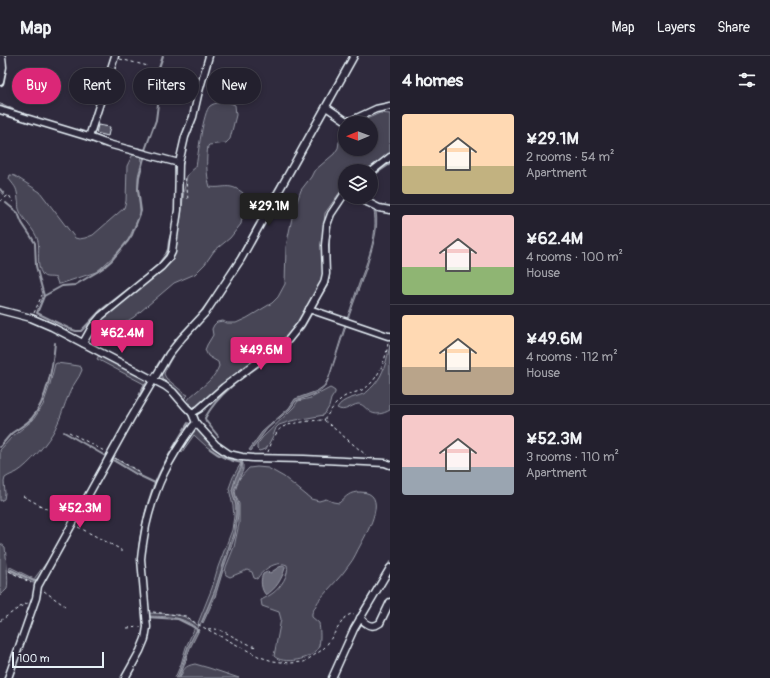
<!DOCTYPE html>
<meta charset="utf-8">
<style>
:root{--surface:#23202e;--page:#2f2d3a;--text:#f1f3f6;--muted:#a3a3aa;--line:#403e4a;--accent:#db2777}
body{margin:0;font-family:Pangolin,sans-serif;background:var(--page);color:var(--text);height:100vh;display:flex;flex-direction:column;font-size:15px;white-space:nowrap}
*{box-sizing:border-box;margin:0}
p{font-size:13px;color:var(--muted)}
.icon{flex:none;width:22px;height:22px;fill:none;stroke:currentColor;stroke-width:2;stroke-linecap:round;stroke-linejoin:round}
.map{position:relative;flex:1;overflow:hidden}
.drawer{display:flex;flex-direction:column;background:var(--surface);width:380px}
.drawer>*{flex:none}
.top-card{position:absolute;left:12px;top:12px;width:318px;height:36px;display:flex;gap:8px}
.needle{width:26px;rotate:269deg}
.controls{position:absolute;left:338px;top:60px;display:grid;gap:8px}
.controls a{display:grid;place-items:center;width:40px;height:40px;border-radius:50%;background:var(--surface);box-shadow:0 2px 6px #0003,0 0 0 1px var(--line);font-size:20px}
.scale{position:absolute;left:12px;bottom:10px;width:92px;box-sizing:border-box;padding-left:4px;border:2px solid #e8f1f8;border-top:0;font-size:11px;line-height:14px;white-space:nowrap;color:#e8f1f8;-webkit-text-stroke:3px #2f2a3d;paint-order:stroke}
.price{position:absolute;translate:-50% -34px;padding:0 9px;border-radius:4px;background:var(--accent);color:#fff;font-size:13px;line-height:26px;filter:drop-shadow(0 1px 2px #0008)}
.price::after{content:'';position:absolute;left:50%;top:24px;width:12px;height:9px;margin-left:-6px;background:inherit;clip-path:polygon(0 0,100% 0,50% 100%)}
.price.active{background:#222;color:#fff}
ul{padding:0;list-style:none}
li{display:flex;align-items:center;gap:12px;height:100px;padding:0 12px}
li+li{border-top:1px solid var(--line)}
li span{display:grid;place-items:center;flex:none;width:112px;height:80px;border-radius:4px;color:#555}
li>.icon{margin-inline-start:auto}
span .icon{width:48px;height:48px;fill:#fffc;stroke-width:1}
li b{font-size:17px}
h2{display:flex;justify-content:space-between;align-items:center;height:48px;padding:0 12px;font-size:17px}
.tag{padding:0 14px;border-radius:18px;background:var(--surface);box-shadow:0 2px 6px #0003,0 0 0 1px var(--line);font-size:14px;line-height:36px}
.tag.active{background:var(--accent);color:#fff}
header{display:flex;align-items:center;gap:24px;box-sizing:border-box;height:56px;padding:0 20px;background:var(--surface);border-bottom:1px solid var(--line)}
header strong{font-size:19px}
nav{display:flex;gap:22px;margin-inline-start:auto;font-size:14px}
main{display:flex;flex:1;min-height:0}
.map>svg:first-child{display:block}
.green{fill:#464455;stroke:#979aa6}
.water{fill:#696978;stroke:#9c9fab}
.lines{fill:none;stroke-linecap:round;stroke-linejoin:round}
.stream{stroke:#9c9fab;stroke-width:2}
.building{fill:#575565;stroke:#e8f1f8}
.minor-casing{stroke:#e8f1f8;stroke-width:9}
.path{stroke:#e8f1f8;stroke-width:1;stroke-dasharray:3 3;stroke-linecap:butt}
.minor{stroke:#2f2a3d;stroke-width:6}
</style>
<header>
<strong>Map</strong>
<nav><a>Map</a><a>Layers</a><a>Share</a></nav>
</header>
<main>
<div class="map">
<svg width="390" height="622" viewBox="0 0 390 622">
<rect width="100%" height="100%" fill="#2f2a3d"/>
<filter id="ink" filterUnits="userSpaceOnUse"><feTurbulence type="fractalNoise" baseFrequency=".025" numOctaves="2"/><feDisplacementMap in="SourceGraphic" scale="8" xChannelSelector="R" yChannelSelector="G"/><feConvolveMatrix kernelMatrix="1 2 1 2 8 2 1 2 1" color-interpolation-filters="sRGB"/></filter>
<g filter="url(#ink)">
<g class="green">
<path d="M228 46 235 49 236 59 230 83 226 87 209 89 208 90C206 103 206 118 210 131 224 133 229 126 243 137L244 142V150L241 168 230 182 214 195 205 208 195 218 174 227 134 261 108 277H99C95 270 101 265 105 260L161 216 173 205 181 160 184 134 187 120 190 116 196 111C198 100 203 55 210 50 215 46 223 47 228 46Z"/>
<path d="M380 57 390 58V98L372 110 362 115H345V130L340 136 325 157 322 186 324 213 322 223 296 268 282 285 224 326 197 351 193 352 190 349 188 344C190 340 194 338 197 335 206 328 215 321 219 310L218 306 208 300 205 294 207 289 213 279 212 273 214 269 217 266 223 265 227 267H236L247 262 272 247 278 241 285 228 286 191 293 157 301 134 311 121 314 115 334 98 338 92 339 86 345 78V93H371V67H357L371 61Z"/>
<path d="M134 99H141C144 106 138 115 138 122 137 133 139 144 140 155V158L131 178 128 184 119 195 102 211 96 216 60 228H58L56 222C50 220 45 223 42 218 36 209 40 195 38 185 35 173 23 165 19 153 18 150 19 147 18 144 17 132 16 132 9 123L10 119H11L15 120 40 136 75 182 79 183 85 182 93 179 124 152 126 145 127 110 132 100Z"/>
<path d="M390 289V354C383 358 375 360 369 355 365 352 363 348 358 348 351 349 345 357 337 352 343 341 358 342 367 336 369 334 372 331 374 329 384 318 387 303 390 289Z"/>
<path d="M177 291 179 292C173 300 167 309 164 318L166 322 184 337 188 339 184 343 173 332 163 324 161 318 165 309Z"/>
<path d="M99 299 146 324 148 329 110 396H108L134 350 144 328 97 303Z"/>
<path d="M57 307 79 310 81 311 82 314C79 323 72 329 69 338 64 349 61 362 55 373 49 385 29 409 17 416 13 418 9 419 5 422L4 426 5 437 4 443 0 445V394L13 380 33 364 43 349 50 328 55 308Z"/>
<path d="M330 332 332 333 335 335V337L331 343 329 351 324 359 291 365 279 369 276 372 273 380 266 393 259 395 257 393V389L262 382 294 351 298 345 311 342Z"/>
<path d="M194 372 198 373C213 393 219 398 244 404L241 407 240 413 236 421 232 434 236 450V459L233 479 215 534 200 569 198 567 212 532 218 511 232 474 234 460 233 450 230 437 229 432 233 421 241 407 220 399 207 391 194 379 182 396 178 394Z"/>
<path d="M112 401 139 416V420L110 403Z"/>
<path d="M257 411 268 412 284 421 311 443 319 445 326 443 333 446 339 447C347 440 349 436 360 436 390 436 368 475 361 488 357 495 354 503 349 509 341 521 330 531 321 542 317 546 315 552 312 557V561L319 567C320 573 321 587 318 592 313 604 282 609 274 600L281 563 279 556 262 550 261 544C265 542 269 540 273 537 280 532 290 518 287 509 276 504 262 514 257 523L254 522 252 516 247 514 230 521 226 519 225 516 226 511 234 491 239 468V448L236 440 235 435 239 423 249 412Z"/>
<path d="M69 467 70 468 37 525 35 527H33L9 515 10 511 34 523 49 503Z"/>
<path d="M0 487 5 491C6 499 9 526 7 533 5 535 2 538 0 540Z"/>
<path d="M149 557C161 558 174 557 185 561 190 563 194 567 199 570L188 591 177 622H175L181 608 186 591 195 571C180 559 166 561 148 560Z"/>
<path d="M195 608 209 612 239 622H180C184 613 184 610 195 608Z"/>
</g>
<g class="water">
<path d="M374 155H376C379 174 372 192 367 210 361 228 354 245 348 263H347C352 249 356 235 361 222 369 201 378 177 374 155Z"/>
<path d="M345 269 346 270 329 322 325 331 318 337 296 345 290 353 267 373 251 395 249 394 262 376 289 352 295 343 317 335 324 330 329 321Z"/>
<path d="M242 407H243V414L234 434 238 450V459L235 480 224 511 215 541 203 567 202 566 215 534 233 478 236 459V450L232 434 236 421 241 413Z"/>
<path d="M282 510H285V512C282 523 276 533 266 539 261 534 260 524 263 518L267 516 270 517 279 511Z"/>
<path d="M197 573 199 574 190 592 184 610 179 622H177L183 609 188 591Z"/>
</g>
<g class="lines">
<g class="stream">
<path d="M110 5 112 0"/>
<path d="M1 48 24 59"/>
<path d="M102 83 111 86 145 94 156 64 159 40V12L163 0"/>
<path d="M299 93 350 0"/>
<path d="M178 100 182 80"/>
<path d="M175 110 176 123"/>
<path d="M371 121 390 108"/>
<path d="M0 133 4 138"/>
<path d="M6 147 18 157 22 167 30 179 35 187 36 210 44 240 37 257 70 273 76 275H81L101 254 135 228"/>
<path d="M339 152 346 141"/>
<path d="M233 210 274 136 296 99"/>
<path d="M149 217 157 210 166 198 168 193 169 185 173 171"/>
<path d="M44 240 62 230 75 229 97 216 103 212 111 205 128 185 132 179 140 158 141 155 138 133 139 121 144 102"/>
<path d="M314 252 329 226V184L330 172 332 162 336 155"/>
<path d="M288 288 303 272 311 258"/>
<path d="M157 310 164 299 176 283 198 260 215 237"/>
<path d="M134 351 145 328"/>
<path d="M64 376 107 401"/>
<path d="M218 380 206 365 205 362C220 334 249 317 275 299L279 295"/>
<path d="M0 391C4 386 8 381 12 377 19 372 27 368 32 362 47 345 53 309 55 287"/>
<path d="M210 393C220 401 230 405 242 407V409"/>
<path d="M110 402 136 418 155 427"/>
<path d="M139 493C141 470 149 439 159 418 167 401 178 384 188 367"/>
<path d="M11 514 34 525 38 523 40 520"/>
<path d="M358 559 390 506"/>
<path d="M146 561 178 563 190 569 198 574 197 575"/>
<path d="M142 584 143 574"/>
</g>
</g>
<path class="building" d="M98 69 110 71 108 80 96 77Z"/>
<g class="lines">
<defs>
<g id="minor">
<path d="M0 26 3 11 2 1"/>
<path d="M326 51 345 64 350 65 376 53 390 50"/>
<path d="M0 54 3 55 89 81 108 88 179 107"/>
<path d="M89 81 115 0"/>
<path d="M371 116 390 101"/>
<path d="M355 141 369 147 379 152 390 154"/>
<path d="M309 253 388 280H390"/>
<path d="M0 254 31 262 52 271 165 330 173 336 186 351 192 357 196 367 216 389 229 398 242 401 253 402 304 403 385 407 390 409"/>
<path d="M83 287 92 271 101 260 161 211 169 202 172 196 174 181 178 154 179 107 185 81 193 61 198 39 209 0"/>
<path d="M192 357 199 353 224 331 256 307 282 290 289 283 301 268 324 227 326 218 325 189 327 169 331 158 345 137"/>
<path d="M360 562C366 568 372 573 380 567L390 546"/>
<path d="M8 622 36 542 38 530 131 362 169 298 182 282 206 256 241 203 354 0"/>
<path d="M125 622 140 595 145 583 147 571 141 503C142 492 144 481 146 470 155 430 169 403 193 370L196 367"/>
<path d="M332 622 354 573 390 512"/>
</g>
</defs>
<use href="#minor" class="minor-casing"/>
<g class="path">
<path d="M120 3 148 10"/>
<path d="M185 122 187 131 188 145"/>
<path d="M0 145 9 139 13 146"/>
<path d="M34 257 42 239"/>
<path d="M324 364C329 357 334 349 340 344 346 338 355 337 362 334 377 327 387 302 388 286"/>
<path d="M69 376 106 396"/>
<path d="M268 396C270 390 276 375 281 372 288 367 315 364 324 364L366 399"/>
<path d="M115 402 138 415 140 417V419"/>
<path d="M23 440 67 464"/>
<path d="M78 471 120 493 121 494V496"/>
<path d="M9 515 31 527"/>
<path d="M44 535 65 550"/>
<path d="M153 556 186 560 197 568 260 601 273 605 290 607 304 606 322 594 326 590 345 561 351 558 354 559"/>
<path d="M0 565 20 551 28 547"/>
<path d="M127 572 141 571"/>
<path d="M208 573C219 571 229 579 238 583 244 586 250 589 256 591"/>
</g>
<use href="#minor" class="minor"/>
</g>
</g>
</svg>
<div class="controls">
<a><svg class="needle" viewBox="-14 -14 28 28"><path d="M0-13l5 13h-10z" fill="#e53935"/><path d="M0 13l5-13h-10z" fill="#a3a3aa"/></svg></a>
<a><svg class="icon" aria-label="layers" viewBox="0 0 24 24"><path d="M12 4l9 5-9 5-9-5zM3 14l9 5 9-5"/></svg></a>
</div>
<div class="scale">100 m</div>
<b class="price active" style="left:269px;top:171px">¥29.1M</b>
<b class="price" style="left:122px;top:298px">¥62.4M</b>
<b class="price" style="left:261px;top:315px">¥49.6M</b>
<b class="price" style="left:80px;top:473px">¥52.3M</b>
<div class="top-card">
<a class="tag active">Buy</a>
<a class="tag">Rent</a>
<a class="tag">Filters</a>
<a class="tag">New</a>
</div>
</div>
<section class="drawer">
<h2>4 homes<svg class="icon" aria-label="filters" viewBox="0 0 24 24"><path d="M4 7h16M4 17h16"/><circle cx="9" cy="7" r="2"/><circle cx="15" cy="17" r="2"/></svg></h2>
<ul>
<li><span style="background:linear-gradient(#ffd9b3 65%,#c2b280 0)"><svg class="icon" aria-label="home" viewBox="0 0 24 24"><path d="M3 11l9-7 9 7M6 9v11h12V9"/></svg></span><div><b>¥29.1M</b><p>2 rooms · 54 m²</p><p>Apartment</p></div></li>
<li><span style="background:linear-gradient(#f6c9c9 65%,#8fb573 0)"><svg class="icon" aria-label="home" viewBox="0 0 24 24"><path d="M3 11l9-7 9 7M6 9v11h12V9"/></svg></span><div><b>¥62.4M</b><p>4 rooms · 100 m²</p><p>House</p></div></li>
<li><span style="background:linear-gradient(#ffd9b3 65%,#b9a48a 0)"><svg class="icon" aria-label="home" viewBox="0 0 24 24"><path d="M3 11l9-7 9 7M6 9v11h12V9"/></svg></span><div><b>¥49.6M</b><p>4 rooms · 112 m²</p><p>House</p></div></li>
<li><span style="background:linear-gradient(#f6c9c9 65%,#9aa5b1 0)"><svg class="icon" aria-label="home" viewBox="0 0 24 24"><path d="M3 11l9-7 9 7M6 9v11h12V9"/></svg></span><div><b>¥52.3M</b><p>3 rooms · 110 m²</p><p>Apartment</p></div></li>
</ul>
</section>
</main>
